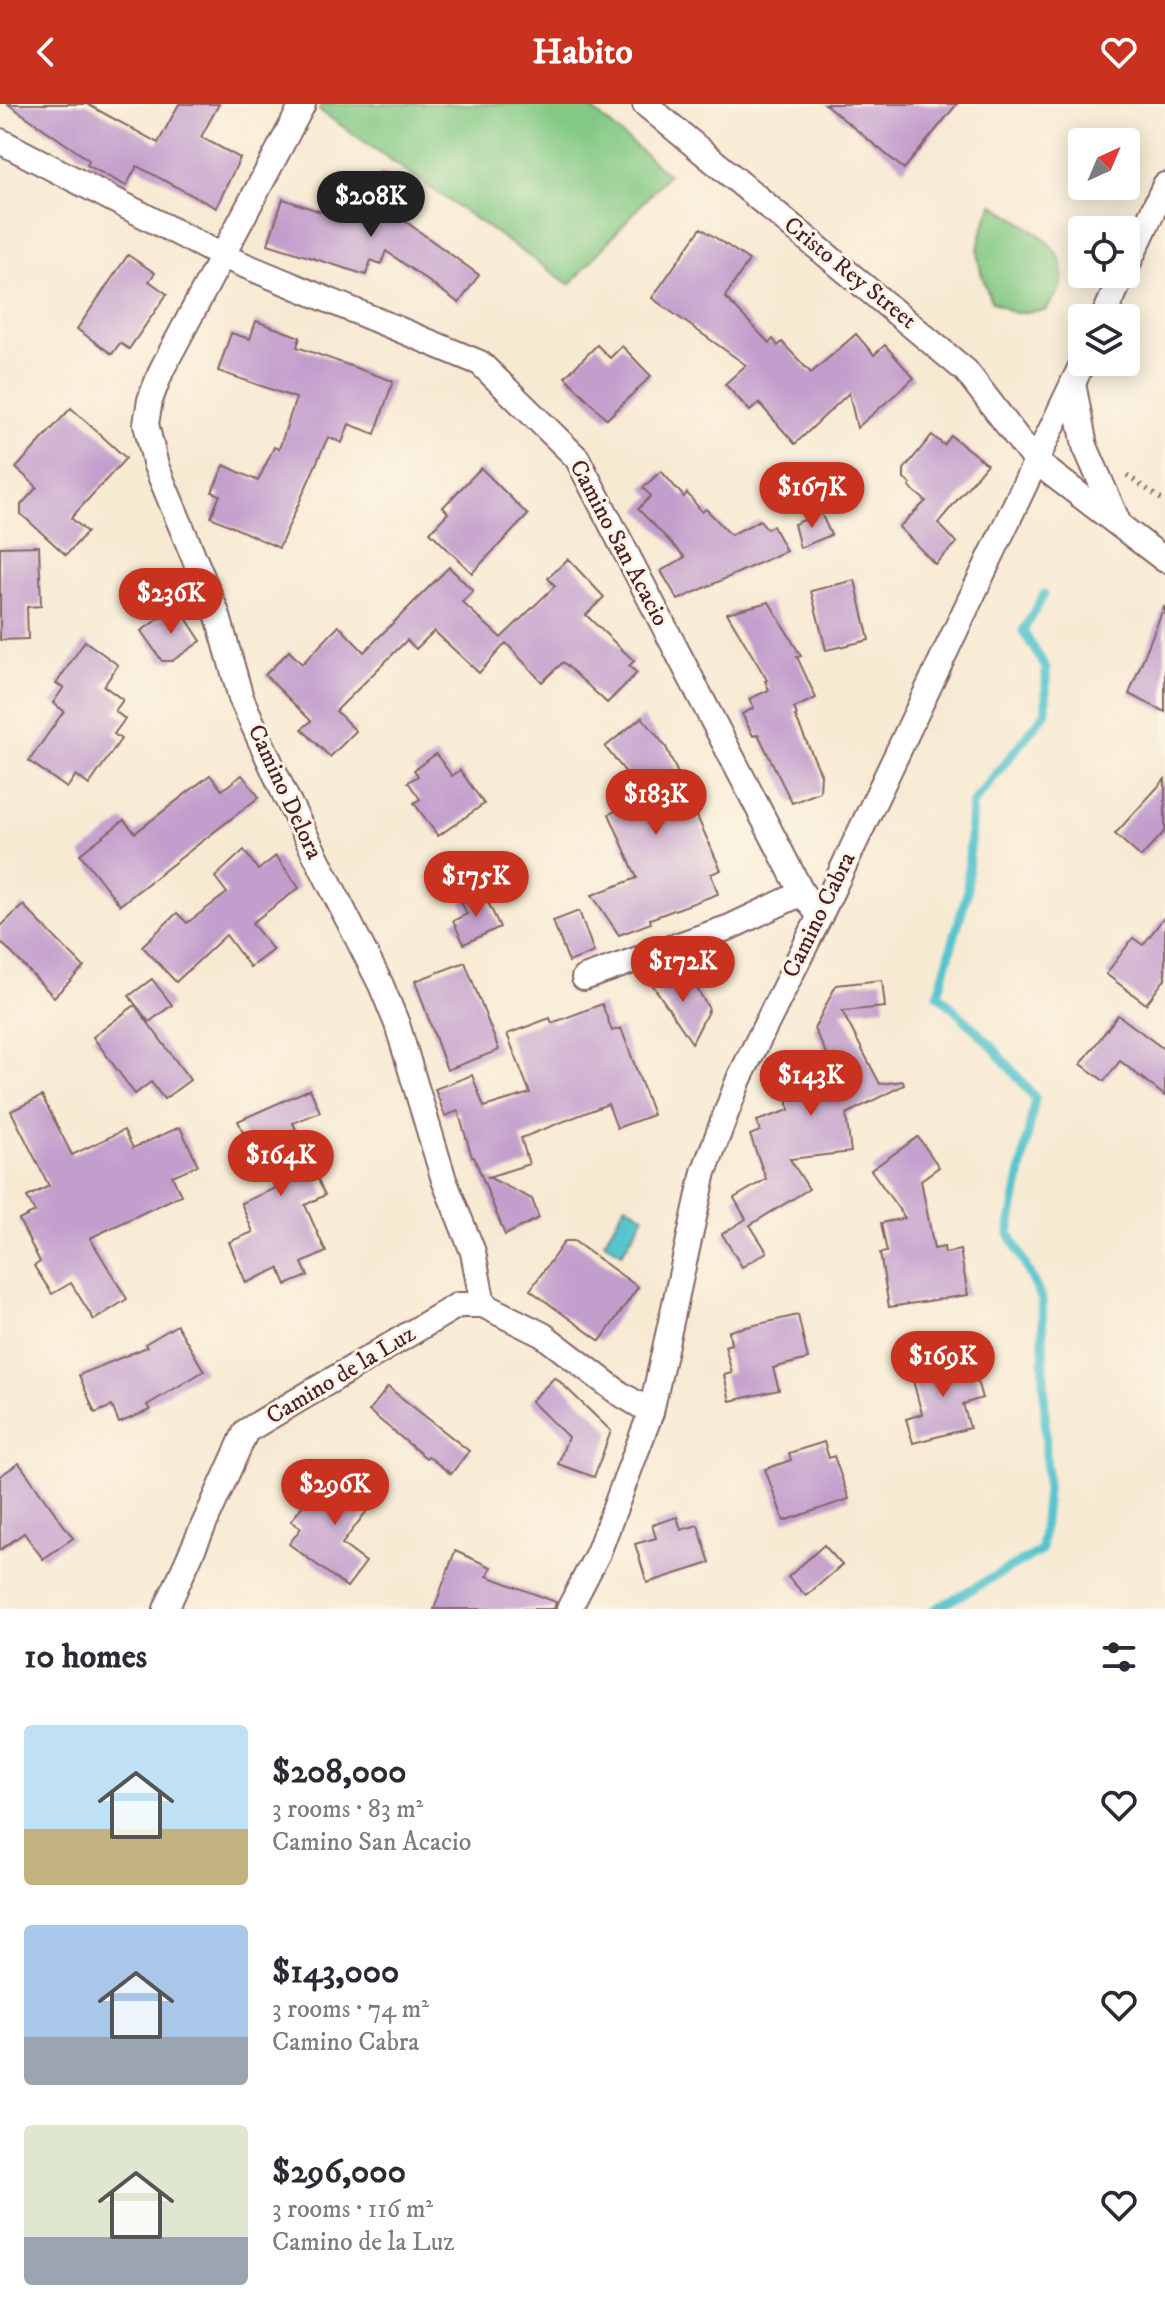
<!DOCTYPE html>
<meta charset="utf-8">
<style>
:root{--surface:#fff;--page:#f2f2f3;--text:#2b2b33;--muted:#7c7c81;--accent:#c8321e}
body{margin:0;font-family:"IM FELL DW Pica",serif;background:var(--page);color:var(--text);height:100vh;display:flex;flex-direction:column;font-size:30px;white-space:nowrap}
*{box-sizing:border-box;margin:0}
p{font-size:26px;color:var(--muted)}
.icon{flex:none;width:44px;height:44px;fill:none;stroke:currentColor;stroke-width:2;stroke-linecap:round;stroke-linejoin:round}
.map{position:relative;height:1505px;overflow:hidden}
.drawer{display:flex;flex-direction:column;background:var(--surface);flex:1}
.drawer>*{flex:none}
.needle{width:52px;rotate:44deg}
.buttons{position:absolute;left:1068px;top:24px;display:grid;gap:16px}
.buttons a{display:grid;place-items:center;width:72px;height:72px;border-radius:8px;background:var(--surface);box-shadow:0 4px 20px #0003;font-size:40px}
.price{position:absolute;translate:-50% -68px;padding:0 18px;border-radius:28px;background:var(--accent);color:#fff;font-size:26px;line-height:52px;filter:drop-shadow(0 2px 4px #0008)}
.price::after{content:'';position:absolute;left:50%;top:48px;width:24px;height:18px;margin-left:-12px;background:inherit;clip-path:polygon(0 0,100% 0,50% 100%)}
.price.on{background:#222;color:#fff}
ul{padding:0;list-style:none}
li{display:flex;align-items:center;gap:24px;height:200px;padding:0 24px}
li span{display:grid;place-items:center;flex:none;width:224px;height:160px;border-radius:8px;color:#555}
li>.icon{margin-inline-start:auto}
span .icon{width:96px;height:96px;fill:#fffc;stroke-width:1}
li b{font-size:34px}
h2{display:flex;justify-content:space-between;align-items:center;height:96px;padding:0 24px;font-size:34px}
header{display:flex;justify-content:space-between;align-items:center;height:104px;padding:0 24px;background:var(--accent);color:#fff;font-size:36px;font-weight:700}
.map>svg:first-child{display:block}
.green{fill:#83c984;stroke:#667458;stroke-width:2}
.water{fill:#57c4ce;stroke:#50727c;stroke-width:2}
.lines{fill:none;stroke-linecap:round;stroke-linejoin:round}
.stream{stroke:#57c4ce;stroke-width:9}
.building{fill:#c29ecc}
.street-casing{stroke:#876666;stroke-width:28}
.path{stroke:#876666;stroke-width:5;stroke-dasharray:2 6;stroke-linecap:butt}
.street{stroke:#fff;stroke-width:24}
.labels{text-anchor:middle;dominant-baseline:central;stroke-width:6;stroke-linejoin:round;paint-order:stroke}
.street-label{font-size:24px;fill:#4a1f2b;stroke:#fcf5e5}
</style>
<header><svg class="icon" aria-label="back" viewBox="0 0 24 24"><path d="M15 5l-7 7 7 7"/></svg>Habito<svg class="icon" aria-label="heart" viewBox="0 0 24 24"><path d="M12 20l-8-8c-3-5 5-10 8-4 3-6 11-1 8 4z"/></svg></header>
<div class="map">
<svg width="1165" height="1505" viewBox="0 0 1165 1505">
<rect width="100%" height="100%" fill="#fcf5e5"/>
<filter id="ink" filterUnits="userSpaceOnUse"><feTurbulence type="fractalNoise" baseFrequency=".0125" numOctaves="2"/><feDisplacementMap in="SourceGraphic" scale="16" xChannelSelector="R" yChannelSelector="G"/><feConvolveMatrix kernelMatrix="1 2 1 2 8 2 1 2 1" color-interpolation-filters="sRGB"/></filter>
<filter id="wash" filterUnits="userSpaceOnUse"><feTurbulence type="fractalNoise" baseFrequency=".006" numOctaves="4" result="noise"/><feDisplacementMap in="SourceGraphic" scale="32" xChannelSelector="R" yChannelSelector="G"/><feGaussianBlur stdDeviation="1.8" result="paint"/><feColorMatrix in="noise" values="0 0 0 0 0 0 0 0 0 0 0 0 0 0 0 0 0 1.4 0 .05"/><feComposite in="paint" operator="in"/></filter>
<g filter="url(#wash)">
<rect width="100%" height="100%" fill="#f7ead3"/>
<g class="green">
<path d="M322 0H586L668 70 570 181 319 6Z"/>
<path d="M993 100C1020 118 1076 143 1060 184 1057 192 1050 199 1046 206L1014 209 991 197C974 150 973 147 993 100Z"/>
</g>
<path class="water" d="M626 1100 644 1112 622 1149 604 1138Z"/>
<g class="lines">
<path class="stream" d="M935 1505 1041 1447 1047 1387 1042 1195 1009 1129 1035 994 990 940 938 890 967 789 972 700 1046 608V564L1023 527 1044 490"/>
</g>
<g id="blocks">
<g class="building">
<path d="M8 0H87L158 39 179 0H219L201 33 240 54 216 104 137 62 126 82 87 61 89 56Z"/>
<path d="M825 0H957L904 65Z"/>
<path d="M380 69 409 80 398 112 479 171 459 199 386 147 381 160 371 156 366 171 268 140 283 95 351 118 356 97 368 100 372 80 377 81Z"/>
<path d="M701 124 749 156 725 193 769 239 773 235 778 242 782 238 811 269 856 230 874 251 885 241 914 274 857 324 849 289 795 340 759 299 750 307 725 280 746 261 652 194Z"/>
<path d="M128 151 155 169 149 177 167 190 129 245 120 239 112 250 77 225Z"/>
<path d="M256 217 300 233 297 243 393 277 375 330 349 320 342 339 328 333 279 444 211 413 220 391 212 388 224 361 258 377 274 343 279 345 296 294 218 267 231 229 250 235Z"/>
<path d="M597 241 610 254 622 242 651 272 607 315 565 273Z"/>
<path d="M71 304 126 354 71 414 87 428 66 451 21 410V401L37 383 16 364Z"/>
<path d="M932 331 944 341 951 332 987 360 938 419 957 439 935 460 899 423 926 397 909 383 911 380 904 375V365Z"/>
<path d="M481 364 528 411 472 469 430 428 448 409 443 403Z"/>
<path d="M661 367 684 393 687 389 702 408 706 405 731 431 760 416 767 425 773 422 786 447 678 496 661 467 685 453 638 405 651 392 643 384Z"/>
<path d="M821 409 831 431 800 444 794 420Z"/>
<path d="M39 442 41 502 27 503 28 535 0 536V443Z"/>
<path d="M568 455 604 493 586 511 634 557 629 562 637 569 607 599 563 558 542 578 506 539 479 569 434 527 416 545 407 536 336 607 356 627 330 653 302 625 311 617 265 571 289 547 302 560 339 522 364 548 449 463 473 487 462 498 501 534 555 482 548 474Z"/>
<path d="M855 476 869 536 826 546 811 487Z"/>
<path d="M769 498 801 552 797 553 816 594 794 604 797 611 795 612 821 670 820 688 792 699 758 630 753 632 742 610 754 604 749 595 769 586 765 577 767 576 727 509Z"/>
<path d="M178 502 201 537 172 557H162L141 527Z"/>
<path d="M1164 503 1165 504V608L1129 590Z"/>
<path d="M85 537 118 561 104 582 123 596 115 607 125 615 114 630 121 635 89 681 76 671 67 684 29 657 64 607 53 599 64 583 56 580Z"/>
<path d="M642 613 666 643 721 766 711 770 718 790 650 815 651 819 619 831 592 791 637 774 609 710 646 693 605 643Z"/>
<path d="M436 650 452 672 460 666 484 700 438 732 414 699 420 695 408 678 418 672 414 666Z"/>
<path d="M210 671 222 686 242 671 259 693 120 801 80 750 124 716 135 729Z"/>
<path d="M1165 675V727L1141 753 1115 730Z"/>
<path d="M244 746 258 766 276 752 299 784 252 819 273 846 250 863 226 831 176 878 142 842 177 809 187 819 227 789 215 773Z"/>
<path d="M483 788 500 823 464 840 453 817 467 810 461 798Z"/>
<path d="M23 801 84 863 54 893 0 837V823Z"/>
<path d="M579 807 594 848 569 858 553 817Z"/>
<path d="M1165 812V875L1146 900 1106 870 1133 834 1143 841Z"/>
<path d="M465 858 499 946 447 966 415 877Z"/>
<path d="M673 868 686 887 696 883 709 905 692 939 652 880Z"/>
<path d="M152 875 172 901 149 918 129 892Z"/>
<path d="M882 876 885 903 842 907 880 980 903 977 904 981 846 1010 851 1048 790 1055 809 1085 750 1121 767 1148 742 1163 722 1130 746 1115 734 1094 766 1075 750 1031 760 1027 757 1017 789 1006 787 992 845 985 814 925 836 881Z"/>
<path d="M602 900 612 927 621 924 653 1011 617 1024 608 1000 521 1034 529 1060 488 1073 532 1095 539 1114 505 1131 474 1053H472L458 1007 445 1012 435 985 472 971 484 1003 530 989 507 930 550 914 552 919Z"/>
<path d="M135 901 190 976 164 995 151 978 135 990 93 933Z"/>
<path d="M1118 911 1165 946V992L1120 957 1104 977 1081 960Z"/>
<path d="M310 985 320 1008 293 1019 325 1091 305 1101 326 1148 302 1159 308 1172 286 1181 279 1164 246 1179 229 1138 253 1128 241 1099 290 1078 270 1034 250 1043 238 1017Z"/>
<path d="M42 992 72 1051 124 1026 133 1044 180 1023 198 1061 172 1072 181 1091 90 1134 127 1195 94 1216 71 1179 52 1190 34 1162 40 1158 19 1116 35 1108 27 1093 49 1082 11 1007Z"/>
<path d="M918 1033 939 1063 921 1076 934 1145 944 1143 945 1149 960 1146 968 1191 889 1203 880 1149 887 1148 881 1119 905 1114 871 1066Z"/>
<path d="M565 1137H574L638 1183 600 1237 530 1186Z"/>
<path d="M798 1211 808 1255 773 1264 779 1286 730 1297 724 1271 732 1269 725 1242 731 1240 729 1227Z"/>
<path d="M177 1221 204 1267 147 1301 150 1306 119 1319 112 1302 95 1309 79 1271 147 1243 145 1240Z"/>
<path d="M970 1253 982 1294 963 1300 970 1324 913 1339 906 1315 922 1310 911 1269Z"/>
<path d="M555 1273 611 1327 594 1373 558 1360 568 1333 531 1297Z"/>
<path d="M388 1283 469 1347 451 1370 428 1352 426 1354 369 1307Z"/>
<path d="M824 1338 829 1354 834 1352 849 1395 784 1417 765 1365 791 1356 789 1349Z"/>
<path d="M19 1359 73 1434 43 1455 24 1429 0 1446V1372Z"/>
<path d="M360 1366 384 1384 342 1440 366 1458 347 1483 289 1440 301 1424 291 1417 318 1381 338 1395Z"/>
<path d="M677 1413 681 1426 698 1421 710 1459 647 1479 635 1440 656 1434 652 1421Z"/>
<path d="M824 1441 842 1461 806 1492 788 1473Z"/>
<path d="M455 1447 491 1463 487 1472 556 1498 554 1505H434Z"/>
</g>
</g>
</g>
<g filter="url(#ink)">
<use href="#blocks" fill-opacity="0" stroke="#876666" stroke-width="2"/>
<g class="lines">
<defs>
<g id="street">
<path d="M303 0 162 265 150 296 146 320 156 362 217 509 241 594 285 691 381 881 397 920 444 1076 473 1148 483 1201 543 1231 619 1289 651 1308"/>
<path d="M645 0 966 267 1035 357 1165 456"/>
<path d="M0 37 222 152 480 259 577 354 802 789 820 812"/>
<path d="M1126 164 1165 81"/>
<path d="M1103 214 1123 170"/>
<path d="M1073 279 1085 342 1119 420"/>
<path d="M584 874 730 823 802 789"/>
<path d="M166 1505 246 1327 458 1201H483"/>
<path d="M569 1505 598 1449 651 1308 704 1068 739 975 820 812 1083 258"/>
</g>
</defs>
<use href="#street" class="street-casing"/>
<path class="path" d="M1127 371 1165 398"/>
<use href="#street" class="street"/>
</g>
</g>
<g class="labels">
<g class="street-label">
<text transform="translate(850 169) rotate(39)">Cristo Rey Street</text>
<text transform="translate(619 439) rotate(62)">Camino San Acacio</text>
<text transform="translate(285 688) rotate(65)">Camino Delora</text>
<text transform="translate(819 811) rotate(-64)">Camino Cabra</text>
<text transform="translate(341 1271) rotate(-31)">Camino de la Luz</text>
</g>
</g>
</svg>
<div class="buttons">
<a><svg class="needle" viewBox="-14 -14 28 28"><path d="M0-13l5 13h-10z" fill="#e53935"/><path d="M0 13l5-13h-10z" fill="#7c7c81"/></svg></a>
<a><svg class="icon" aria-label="locate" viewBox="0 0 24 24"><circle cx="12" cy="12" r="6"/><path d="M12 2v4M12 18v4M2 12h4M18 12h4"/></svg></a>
<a><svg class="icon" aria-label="layers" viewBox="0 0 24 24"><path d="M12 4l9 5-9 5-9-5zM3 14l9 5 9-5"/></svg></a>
</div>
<b class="price on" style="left:371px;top:135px">$208K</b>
<b class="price" style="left:812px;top:426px">$167K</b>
<b class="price" style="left:171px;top:532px">$236K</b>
<b class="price" style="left:656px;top:733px">$183K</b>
<b class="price" style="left:476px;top:815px">$175K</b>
<b class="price" style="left:683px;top:900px">$172K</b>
<b class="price" style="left:811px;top:1014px">$143K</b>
<b class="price" style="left:281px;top:1094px">$164K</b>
<b class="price" style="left:943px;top:1295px">$169K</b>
<b class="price" style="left:335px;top:1423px">$296K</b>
</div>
<section class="drawer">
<h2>10 homes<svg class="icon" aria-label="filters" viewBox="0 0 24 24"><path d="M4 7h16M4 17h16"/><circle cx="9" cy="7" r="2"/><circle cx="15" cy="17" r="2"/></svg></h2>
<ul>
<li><span style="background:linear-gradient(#bfe0f5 65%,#c2b280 0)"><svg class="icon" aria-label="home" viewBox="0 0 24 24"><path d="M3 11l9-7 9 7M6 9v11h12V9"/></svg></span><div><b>$208,000</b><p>3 rooms · 83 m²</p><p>Camino San Acacio</p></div><svg class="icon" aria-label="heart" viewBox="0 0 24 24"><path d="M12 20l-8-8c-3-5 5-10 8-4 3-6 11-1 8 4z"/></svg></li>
<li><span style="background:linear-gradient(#a9c7e8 70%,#9aa5b1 0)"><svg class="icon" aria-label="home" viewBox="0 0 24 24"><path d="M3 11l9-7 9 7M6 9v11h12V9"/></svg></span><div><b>$143,000</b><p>3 rooms · 74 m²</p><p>Camino Cabra</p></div><svg class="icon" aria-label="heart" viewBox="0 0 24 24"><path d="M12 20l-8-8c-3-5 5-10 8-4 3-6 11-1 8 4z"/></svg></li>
<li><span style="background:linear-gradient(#dfe7d0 70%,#9aa5b1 0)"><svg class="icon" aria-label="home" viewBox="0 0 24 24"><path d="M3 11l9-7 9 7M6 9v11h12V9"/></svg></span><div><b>$296,000</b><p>3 rooms · 116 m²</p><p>Camino de la Luz</p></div><svg class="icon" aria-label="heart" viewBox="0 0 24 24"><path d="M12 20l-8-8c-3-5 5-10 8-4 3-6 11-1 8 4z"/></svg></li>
</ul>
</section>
